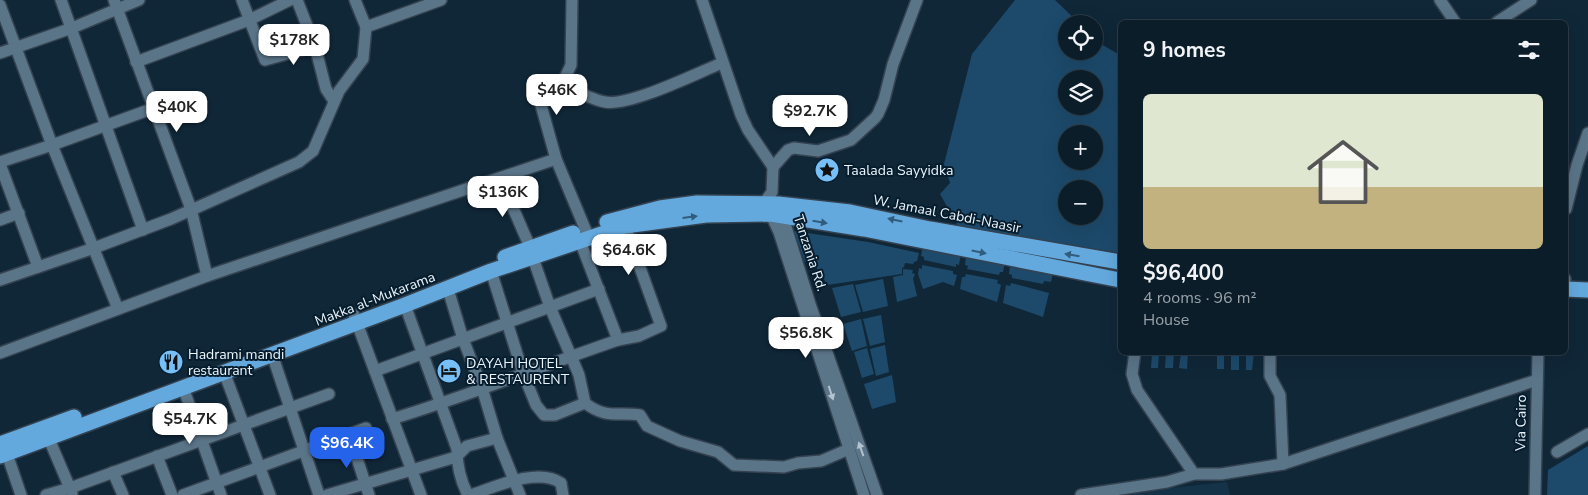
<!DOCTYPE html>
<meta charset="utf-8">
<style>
:root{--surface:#0c1d2a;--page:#152632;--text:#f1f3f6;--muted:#9aa2a8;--line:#2c3b47;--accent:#2563eb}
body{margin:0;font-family:"Nunito Sans",sans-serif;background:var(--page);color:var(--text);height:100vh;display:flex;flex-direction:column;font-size:19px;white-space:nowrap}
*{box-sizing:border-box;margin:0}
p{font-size:16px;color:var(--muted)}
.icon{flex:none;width:28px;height:28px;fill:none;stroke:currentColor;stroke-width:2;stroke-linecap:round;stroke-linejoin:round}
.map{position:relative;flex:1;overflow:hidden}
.details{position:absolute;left:1118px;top:20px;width:450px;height:335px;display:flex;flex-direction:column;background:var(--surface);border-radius:8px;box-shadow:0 5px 20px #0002,0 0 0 1px var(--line)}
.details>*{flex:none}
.controls{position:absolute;left:1058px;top:15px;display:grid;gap:10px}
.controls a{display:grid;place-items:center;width:45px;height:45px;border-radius:50%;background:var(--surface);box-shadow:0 5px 20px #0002,0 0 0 1px var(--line);font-size:25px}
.price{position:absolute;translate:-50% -42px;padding:0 11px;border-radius:10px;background:#fff;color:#222;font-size:16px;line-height:32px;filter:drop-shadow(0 1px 2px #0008)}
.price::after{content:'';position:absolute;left:50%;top:30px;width:15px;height:11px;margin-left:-8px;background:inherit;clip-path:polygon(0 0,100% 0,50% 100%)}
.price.active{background:var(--accent);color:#fff}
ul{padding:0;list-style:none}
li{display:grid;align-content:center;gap:10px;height:265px;padding:0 25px}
li span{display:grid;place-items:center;height:155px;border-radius:8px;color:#555}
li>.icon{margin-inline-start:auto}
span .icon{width:90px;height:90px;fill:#fffc;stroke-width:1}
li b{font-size:21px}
h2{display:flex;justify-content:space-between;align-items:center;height:60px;padding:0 25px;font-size:21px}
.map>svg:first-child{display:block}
.built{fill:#143248}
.green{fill:#1d4a6b;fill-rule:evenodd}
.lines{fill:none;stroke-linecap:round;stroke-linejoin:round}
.minor-casing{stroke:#344250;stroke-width:14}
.highway-casing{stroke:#344250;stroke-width:18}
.minor{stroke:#5a7488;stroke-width:11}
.highway{stroke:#64a9de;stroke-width:15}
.oneway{fill:#305c7d}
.oneway2{fill:#b2c2ce}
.labels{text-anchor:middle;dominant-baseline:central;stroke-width:4;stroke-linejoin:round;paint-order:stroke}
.poi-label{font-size:14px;fill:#edf6fd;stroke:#061d2e;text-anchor:start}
.street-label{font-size:14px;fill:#edf6fd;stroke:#061d2e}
</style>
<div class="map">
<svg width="1588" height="495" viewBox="0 0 1588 495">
<rect width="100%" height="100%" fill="#102738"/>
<path class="built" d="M1227 482 1230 495H1101Z"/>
<g class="green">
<path d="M1015 0H1055L1080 24H1066V51H1094V40L1120 55V253L958 226 940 194 950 183 944 164 972 54ZM1066 79H1094V106H1066ZM1066 134H1094V161H1066ZM1066 189H1094V216H1066Z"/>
<path d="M794 231 868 242 919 253 917 261 914 262 913 264 905 263 904 267 902 268V274L827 285 819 269H817L814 260 805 262Z"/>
<path d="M923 245 961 253 959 265 956 264V267L924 260V257L921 256Z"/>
<path d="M966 255 1005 262 1003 272H1000L999 275 967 269 968 266 965 265Z"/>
<path d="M1010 263 1053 272 1051 282 1044 281 1043 284 1012 278V275L1009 274Z"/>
<path d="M922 265 953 271V274L957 275 954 286 943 282 923 289 918 274 919 268 922 269Z"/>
<path d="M903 269 913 270 912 273 915 274 913 279 917 296 897 302 893 277 903 275Z"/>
<path d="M966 274 998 280 997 283 1001 285 997 302 960 289 962 277H965Z"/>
<path d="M883 279 888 306 863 312 855 285Z"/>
<path d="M1011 283 1049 293 1043 317 1003 303 1006 285 1010 286Z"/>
<path d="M853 284 861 312 841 317 832 288Z"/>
<path d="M881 315 885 342 870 346 863 319Z"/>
<path d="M861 319 867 346 852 351 843 324Z"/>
<path d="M885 345 889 372 876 376 870 349Z"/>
<path d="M867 348 874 374 862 378 854 352Z"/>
<path d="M1152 353H1159L1158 368H1151Z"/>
<path d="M1166 353H1174L1173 368H1165Z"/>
<path d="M1181 353H1188L1187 369 1179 368Z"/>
<rect x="1217" y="353" width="7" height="16"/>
<rect x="1231" y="353" width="8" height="17"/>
<path d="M1246 353H1254L1252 370H1246Z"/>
<path d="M892 375 896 402 872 409 864 384Z"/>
<path d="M1588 446V495H1547L1548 470Z"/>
</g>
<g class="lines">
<defs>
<g id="minor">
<path d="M61 0 143 230"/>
<path d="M114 0 191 209 207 276"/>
<path d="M242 0 265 60 315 46"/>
<path d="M297 0 315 46 326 89 334 101"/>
<path d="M572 0 571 65 562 84 541 105 556 159 589 238"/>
<path d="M702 0 741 115 748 130 773 167"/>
<path d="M1440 0 1455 22"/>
<path d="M0 5 52 145 118 309"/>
<path d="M1497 22 1531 0"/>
<path d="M366 27 441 0"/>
<path d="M0 53 72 28 139 0"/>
<path d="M136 62 249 20 290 0"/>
<path d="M562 84C576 91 590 99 605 102 629 107 697 73 722 63"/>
<path d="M0 162 52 145 154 108"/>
<path d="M0 164 38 267"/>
<path d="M773 167 772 192 767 199 766 204 779 232 864 495"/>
<path d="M773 167 788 150 794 148 818 151 851 140 875 118 878 114 884 100 893 64 917 0"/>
<path d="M500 178 530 247"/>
<path d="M1566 209 1577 165 1588 133"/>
<path d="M781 211 810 304 877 495"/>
<path d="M0 220 19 213"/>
<path d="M580 241 618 340"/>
<path d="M533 258 550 307 579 375 585 403C606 419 616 412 640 415L647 426 680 441 718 452 734 465 784 467 798 463 821 461 849 449"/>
<path d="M491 271 523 373 536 405 544 415H555L585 403"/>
<path d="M1565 279V280"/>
<path d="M0 280 94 248 171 219 299 162 313 151 339 91 363 59 366 27 355 0"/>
<path d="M448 289 463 339 482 388 497 438 520 495"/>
<path d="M405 305 457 449C457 466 460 480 468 495"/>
<path d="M354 315 421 495"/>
<path d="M1135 352 1132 374 1137 390 1194 474H1221L1283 464 1537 380"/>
<path d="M1270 352V376L1280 395 1283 464"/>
<path d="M0 353 207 276 556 159"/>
<path d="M272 354 319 495"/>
<path d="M375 371 599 289"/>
<path d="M224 372 270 495"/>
<path d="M183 387 221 495"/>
<path d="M392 419C468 396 542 366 618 340L639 336 661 326 625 226"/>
<path d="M46 432 72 493"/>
<path d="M349 434 369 495"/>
<path d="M1557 452 1588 434"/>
<path d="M7 454 21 495"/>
<path d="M157 456 172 495"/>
<path d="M113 472 123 495"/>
<path d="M46 495 70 488 329 394"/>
<path d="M183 495 366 428"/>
<path d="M327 495 456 457 467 446 497 438"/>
<path d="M471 495C495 487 538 467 561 483L563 495"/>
<path d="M1081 495 1167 482 1194 474"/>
<path d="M1535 495 1538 352"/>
</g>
<g id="highway">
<path d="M607 222 660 208 697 203 778 204 850 212 930 229 1120 262"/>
<path d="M505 257 573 233"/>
<path d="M1565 289 1588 290"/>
<path d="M0 444 74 417"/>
<path d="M0 456 405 305 491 271 625 226 706 215 771 214 864 229 1120 280"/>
</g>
</defs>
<use href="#minor" class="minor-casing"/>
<use href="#highway" class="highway-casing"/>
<use href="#minor" class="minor"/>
<use href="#highway" class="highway"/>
</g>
<defs><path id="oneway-solid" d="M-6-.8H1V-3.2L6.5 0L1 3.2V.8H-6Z" transform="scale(1.25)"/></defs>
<g class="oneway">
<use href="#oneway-solid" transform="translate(690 217) rotate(-7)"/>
<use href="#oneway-solid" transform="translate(895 220) rotate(-168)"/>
<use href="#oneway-solid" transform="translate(820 222) rotate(10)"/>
<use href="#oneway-solid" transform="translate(979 252) rotate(12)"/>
<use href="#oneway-solid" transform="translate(1072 255) rotate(-171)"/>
</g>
<g class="oneway2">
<use href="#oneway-solid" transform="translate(831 393) rotate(72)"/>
<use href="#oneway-solid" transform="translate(861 449) rotate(-109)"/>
</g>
<defs>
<symbol id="sight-disc" viewBox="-11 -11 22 22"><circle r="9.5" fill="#77bff7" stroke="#061d2e"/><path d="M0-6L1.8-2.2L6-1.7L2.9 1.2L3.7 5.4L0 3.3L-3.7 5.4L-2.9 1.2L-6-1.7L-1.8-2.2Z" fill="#111"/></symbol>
<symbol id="restaurant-disc" viewBox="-11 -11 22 22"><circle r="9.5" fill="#77bff7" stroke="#061d2e"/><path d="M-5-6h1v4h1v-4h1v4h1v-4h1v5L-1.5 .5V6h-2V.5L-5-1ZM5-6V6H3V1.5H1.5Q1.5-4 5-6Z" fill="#111"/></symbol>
<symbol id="hotel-disc" viewBox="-11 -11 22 22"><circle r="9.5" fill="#77bff7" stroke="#061d2e"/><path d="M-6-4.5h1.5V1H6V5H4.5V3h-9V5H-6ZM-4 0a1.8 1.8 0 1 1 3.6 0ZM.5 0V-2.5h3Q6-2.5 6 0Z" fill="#111"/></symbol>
</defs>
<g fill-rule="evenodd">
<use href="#sight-disc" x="813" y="156" width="28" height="28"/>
<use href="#restaurant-disc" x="157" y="348" width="28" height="28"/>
<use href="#hotel-disc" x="435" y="357" width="28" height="28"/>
</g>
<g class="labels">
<g class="poi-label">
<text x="844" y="170">Taalada Sayyidka</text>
<text x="188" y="354">Hadrami mandi<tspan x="188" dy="16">restaurant</tspan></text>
<text x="466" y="363">DAYAH HOTEL<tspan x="466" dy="16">&amp; RESTAURENT</tspan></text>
</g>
<g class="street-label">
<text transform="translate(947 214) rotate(11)">W. Jamaal Cabdi-Naasir</text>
<text transform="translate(810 253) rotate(72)">Tanzania Rd.</text>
<text transform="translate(375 299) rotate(-21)">Makka al-Mukarama</text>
<text transform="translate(1521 423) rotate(-89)">Via Cairo</text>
</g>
</g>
</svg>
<div class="controls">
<a><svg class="icon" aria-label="locate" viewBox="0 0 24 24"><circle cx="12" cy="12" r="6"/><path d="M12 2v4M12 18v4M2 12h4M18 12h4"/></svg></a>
<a><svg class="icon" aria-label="layers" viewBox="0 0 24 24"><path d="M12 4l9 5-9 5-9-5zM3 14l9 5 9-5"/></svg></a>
<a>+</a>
<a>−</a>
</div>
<b class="price" style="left:294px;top:66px">$178K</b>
<b class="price" style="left:557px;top:116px">$46K</b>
<b class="price" style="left:177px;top:133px">$40K</b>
<b class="price" style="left:810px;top:137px">$92.7K</b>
<b class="price" style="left:503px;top:218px">$136K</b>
<b class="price" style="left:629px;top:276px">$64.6K</b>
<b class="price" style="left:806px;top:359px">$56.8K</b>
<b class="price" style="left:190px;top:445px">$54.7K</b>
<b class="price active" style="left:347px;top:469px">$96.4K</b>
<section class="details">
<h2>9 homes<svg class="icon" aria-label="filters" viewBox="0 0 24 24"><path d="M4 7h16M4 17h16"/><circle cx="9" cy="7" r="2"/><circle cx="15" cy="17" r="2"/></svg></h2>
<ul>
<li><span style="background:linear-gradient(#dfe7d0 60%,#c2b280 0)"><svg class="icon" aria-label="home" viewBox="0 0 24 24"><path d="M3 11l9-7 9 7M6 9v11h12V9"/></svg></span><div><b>$96,400</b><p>4 rooms · 96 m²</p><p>House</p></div></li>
</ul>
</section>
</div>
